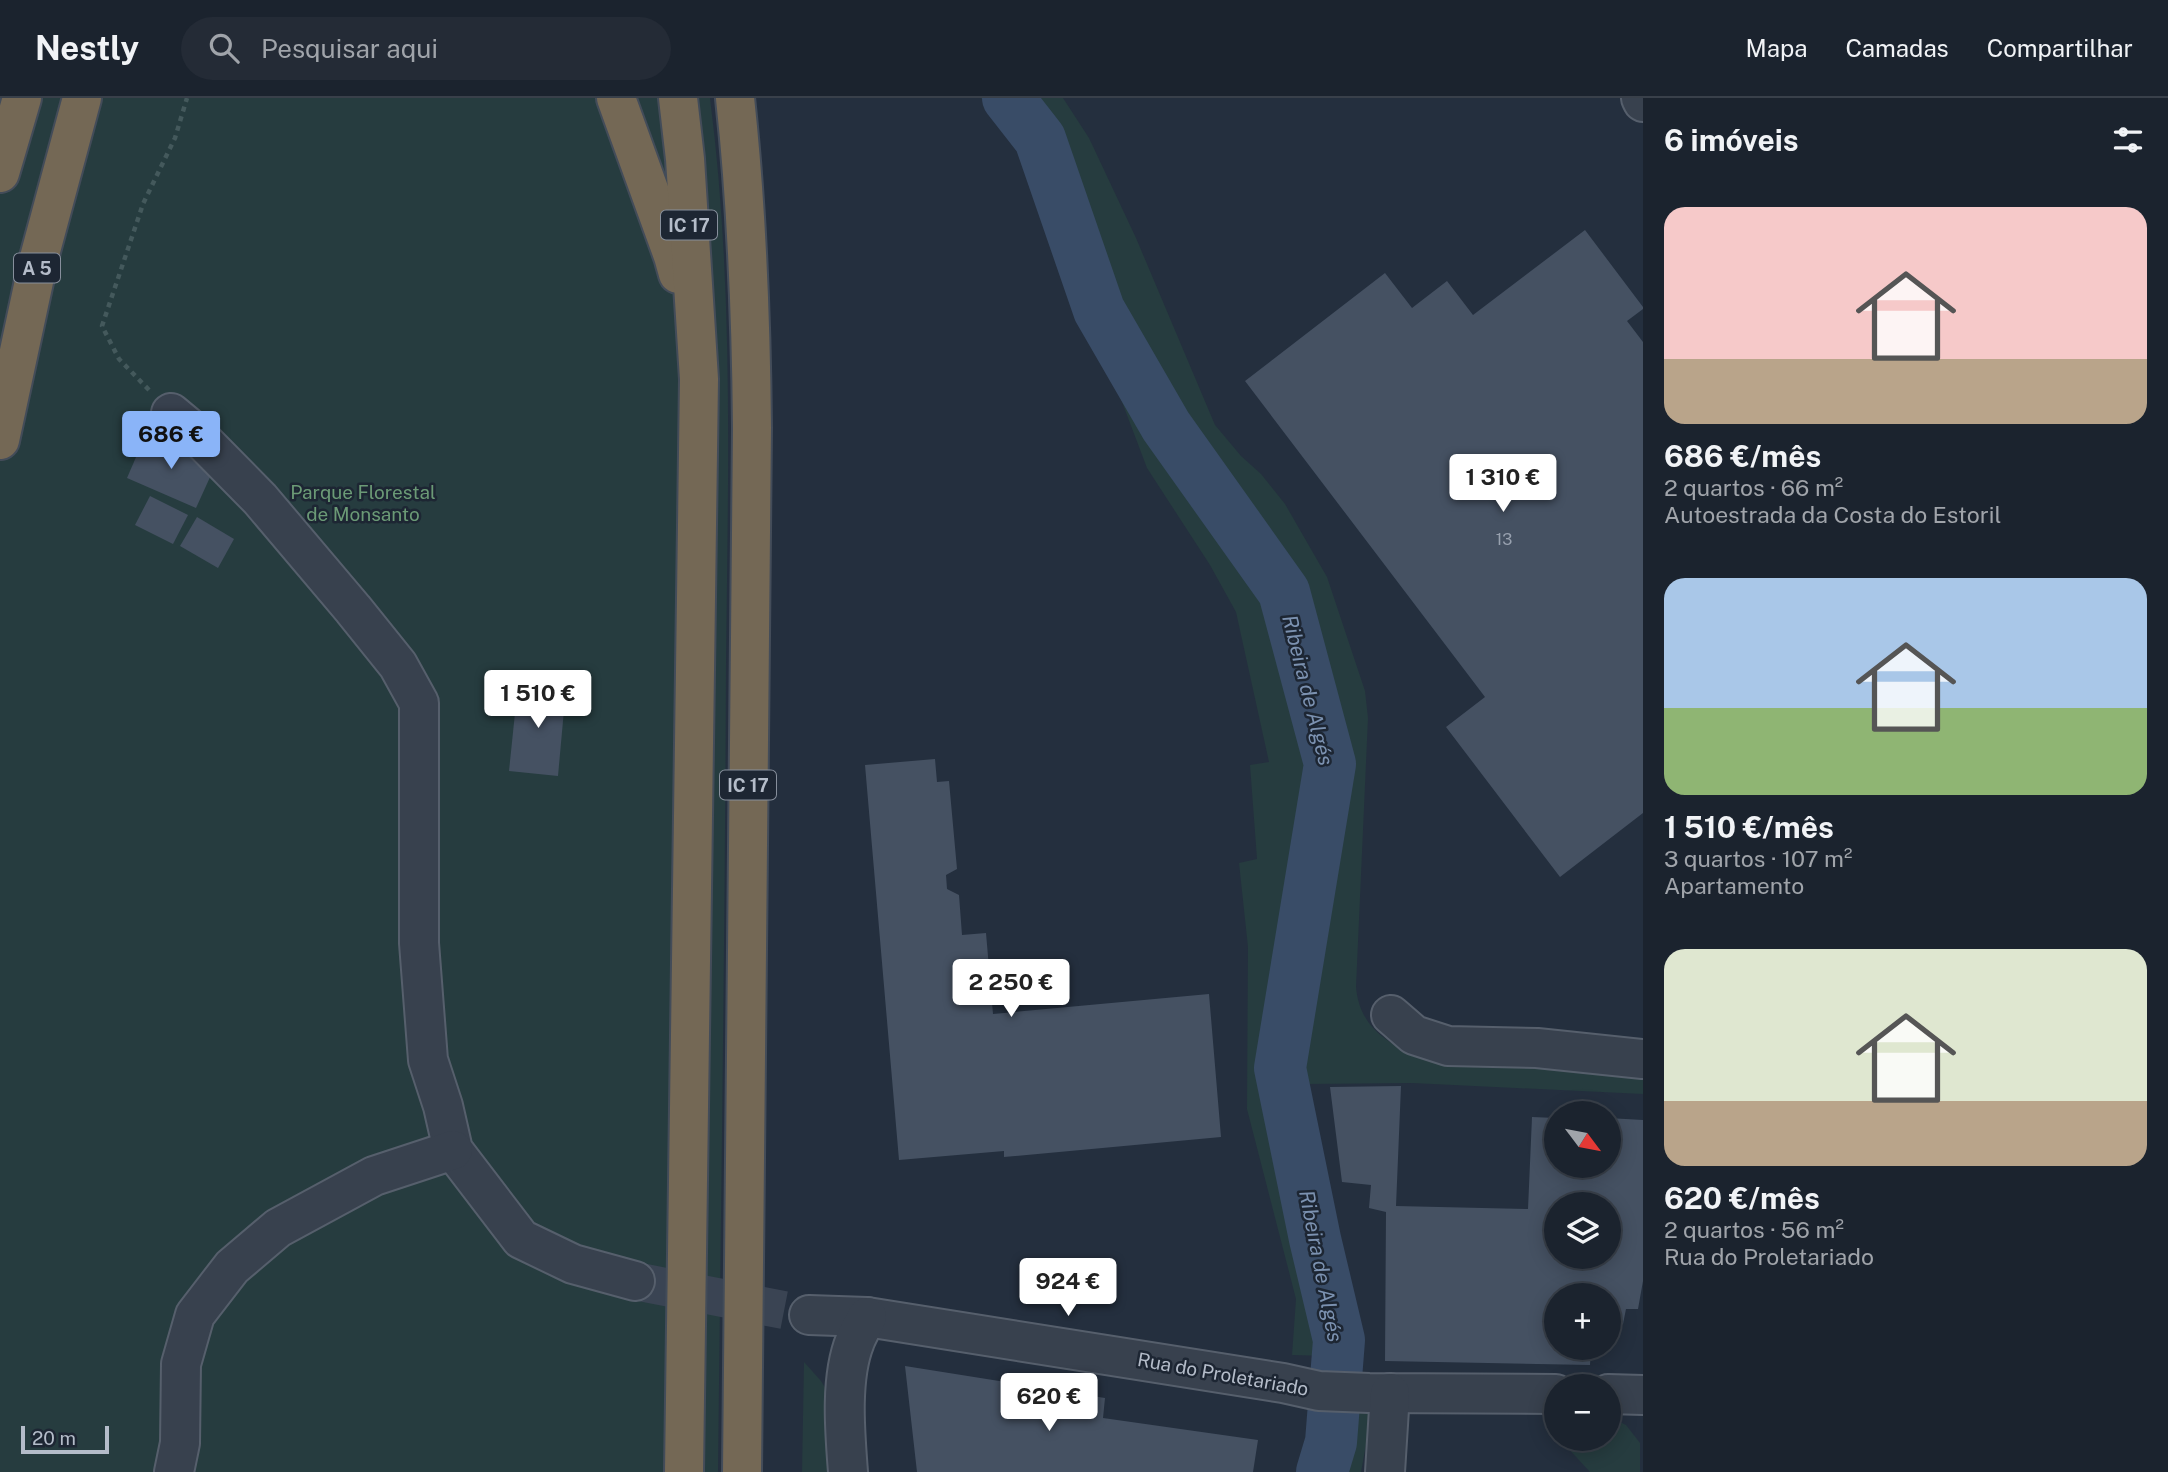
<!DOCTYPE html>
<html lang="pt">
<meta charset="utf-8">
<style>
:root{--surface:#1b232e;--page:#242b36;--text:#f1f3f6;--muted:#a0a4aa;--line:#39404a;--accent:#8ab4f8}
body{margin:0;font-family:"Public Sans",sans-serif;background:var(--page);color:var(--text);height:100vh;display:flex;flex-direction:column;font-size:26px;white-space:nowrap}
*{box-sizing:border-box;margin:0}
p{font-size:23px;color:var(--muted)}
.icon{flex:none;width:38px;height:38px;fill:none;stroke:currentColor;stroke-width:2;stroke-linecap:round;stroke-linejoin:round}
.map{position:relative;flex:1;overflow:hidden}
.panel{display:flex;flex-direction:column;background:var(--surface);width:525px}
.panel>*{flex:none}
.needle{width:46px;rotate:122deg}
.fabs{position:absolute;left:1544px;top:1003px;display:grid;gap:14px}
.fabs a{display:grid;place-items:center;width:77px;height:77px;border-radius:50%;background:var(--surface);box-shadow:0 4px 18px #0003,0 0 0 2px var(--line);font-size:35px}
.scale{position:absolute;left:21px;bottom:18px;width:88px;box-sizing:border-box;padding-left:7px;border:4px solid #b4bcc9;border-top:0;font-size:19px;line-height:24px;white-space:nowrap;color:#b4bcc9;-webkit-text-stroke:5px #1d2633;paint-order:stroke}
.price{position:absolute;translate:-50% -60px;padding:0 16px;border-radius:7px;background:#fff;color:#222;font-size:23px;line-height:46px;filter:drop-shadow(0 2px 4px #0008)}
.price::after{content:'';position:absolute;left:50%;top:42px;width:21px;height:16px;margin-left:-10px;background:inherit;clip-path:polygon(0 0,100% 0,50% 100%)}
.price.current{background:var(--accent);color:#111}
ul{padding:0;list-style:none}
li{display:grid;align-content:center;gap:14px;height:371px;padding:0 21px}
li span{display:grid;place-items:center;height:217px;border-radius:21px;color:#555}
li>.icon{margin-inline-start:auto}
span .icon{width:126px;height:126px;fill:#fffc;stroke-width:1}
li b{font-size:30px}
h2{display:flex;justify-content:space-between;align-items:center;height:84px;padding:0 21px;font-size:30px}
header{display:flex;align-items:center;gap:42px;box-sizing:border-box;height:98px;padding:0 35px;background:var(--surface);border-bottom:2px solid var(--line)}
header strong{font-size:33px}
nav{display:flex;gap:38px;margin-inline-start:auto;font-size:24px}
.search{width:490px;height:63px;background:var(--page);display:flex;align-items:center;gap:18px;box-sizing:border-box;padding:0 24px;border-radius:38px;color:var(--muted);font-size:26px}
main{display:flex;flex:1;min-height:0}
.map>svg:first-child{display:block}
.green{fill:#263c3f}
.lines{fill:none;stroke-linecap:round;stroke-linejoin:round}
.river{stroke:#394c67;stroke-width:52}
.building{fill:#455162;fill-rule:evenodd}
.minor-tunnel{stroke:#3a4453;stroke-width:38;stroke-dasharray:38 19;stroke-linecap:butt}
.minor-casing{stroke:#565f6c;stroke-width:42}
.highway-casing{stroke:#434c59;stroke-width:42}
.path{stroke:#44595c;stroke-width:4.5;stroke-dasharray:5 5;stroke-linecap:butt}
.minor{stroke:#38414e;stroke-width:38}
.highway{stroke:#746855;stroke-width:38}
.labels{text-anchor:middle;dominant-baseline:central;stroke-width:5;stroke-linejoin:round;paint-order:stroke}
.number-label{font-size:16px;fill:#98a1af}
.shield{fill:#1d2633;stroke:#878f9c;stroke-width:2}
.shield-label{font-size:18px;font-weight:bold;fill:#b4bcc9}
.park-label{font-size:19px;fill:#6b9a76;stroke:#1d2633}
.street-label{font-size:19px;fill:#b4bcc9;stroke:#1d2633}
.water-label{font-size:21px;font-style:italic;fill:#7c92b1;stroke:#1d2633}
</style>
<header>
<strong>Nestly</strong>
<div class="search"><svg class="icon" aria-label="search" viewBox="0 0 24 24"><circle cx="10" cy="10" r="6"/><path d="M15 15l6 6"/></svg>Pesquisar aqui</div>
<nav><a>Mapa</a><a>Camadas</a><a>Compartilhar</a></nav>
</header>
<main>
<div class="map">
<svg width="1643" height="1374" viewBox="0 0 1643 1374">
<rect width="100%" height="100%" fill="#242f3e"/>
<g class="green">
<path d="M0 0H710C734 187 728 377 726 566 725 835 721 1105 718 1374H0Z"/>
<path d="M981 0H1063L1089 40 1136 140 1215 327 1241 358 1261 376 1285 406 1327 479 1365 593 1368 620 1356 889C1359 924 1381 942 1411 955L1634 974 1643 978V996L1412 985 1307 986 1349 1183 1342 1186 1359 1257 1370 1325 1361 1374H1308L1328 1313V1258L1292 1257 1296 1201 1247 1011 1248 849 1239 765 1257 761 1250 667 1269 664 1236 514 1210 467 1147 370 1116 288 1075 210 1016 47Z"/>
<path d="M804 1264 821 1283 829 1296 836 1374H802Z"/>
<path d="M1608 1318 1626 1327 1640 1345V1374H1590L1567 1349 1578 1341 1608 1340Z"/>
</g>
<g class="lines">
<path class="river" d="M1008 0 1040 41 1099 212 1166 328 1284 494 1330 666 1280 970 1315 1141 1339 1242 1331 1344 1322 1374"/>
</g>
<g class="building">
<path d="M1585 132 1643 209V211L1627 223 1643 244V715L1560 779 1446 629 1485 599 1245 283 1385 175 1412 210 1447 183 1473 217Z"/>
<path d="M146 336 216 366 196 410 127 380Z"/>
<path d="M150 398 188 417 173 446 135 427Z"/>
<path d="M197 419 234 441 218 470 180 448Z"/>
<path d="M518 586 566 590 558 678 509 673Z"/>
<path d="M935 661 937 684 949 683 957 771 946 777 947 791 959 797 962 837 986 835 993 916 1209 896 1221 1039 1004 1059V1053L899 1062 865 667Z"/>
<path d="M1401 988 1396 1108 1528 1111 1532 1019 1556 1020V1068H1608V1020L1643 1022V1183L1638 1211H1626L1623 1226 1608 1236V1197H1556V1250H1591L1590 1267 1385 1263 1386 1114 1369 1110 1371 1087 1342 1084 1330 989ZM1556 1106H1608V1158H1556Z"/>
<path d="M905 1268 1105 1300 1103 1320 1258 1342 1253 1374H917Z"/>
</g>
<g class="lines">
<path class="minor-tunnel" d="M635 1183 809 1217"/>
<defs>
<g id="minor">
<path d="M1641 0 1643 4"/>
<path d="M171 315 195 335 260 401 353 511 398 567 419 605V845L428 962 443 1008 453 1052 521 1141 573 1166 635 1183"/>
<path d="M1391 917 1414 937 1448 948 1537 950 1643 961"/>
<path d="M809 1217 867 1219 1283 1285 1319 1293 1369 1295 1556 1296"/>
<path d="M1608 1296 1643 1297"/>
<path d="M174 1374 180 1345 181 1266 195 1217 232 1169 278 1130 374 1078 453 1052"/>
<path d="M848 1374C845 1335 840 1280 855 1243 858 1235 863 1227 867 1219"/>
<path d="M1385 1374 1390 1295"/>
</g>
<g id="highway">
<path d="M616 0 673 158 678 176"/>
<path d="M678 0 685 61 699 281 684 1374"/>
<path d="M735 0C747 110 751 220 752 330L742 1374"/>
<path d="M0 75 22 0"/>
<path d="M0 342 39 160 82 0"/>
</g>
</defs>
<use href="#minor" class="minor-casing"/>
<use href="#highway" class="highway-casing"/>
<path class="path" d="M149 292 119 261 102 228 143 106 175 40 187 0"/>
<use href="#minor" class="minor"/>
<use href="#highway" class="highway"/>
</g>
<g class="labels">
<g class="number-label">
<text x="1504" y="441">13</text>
</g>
<g class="shield">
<rect x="661" y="112.5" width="56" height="29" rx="5"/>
<rect x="14" y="155.5" width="46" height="29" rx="5"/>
<rect x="720" y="672.5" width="56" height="29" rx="5"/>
</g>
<g class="shield-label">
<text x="689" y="127">IC 17</text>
<text x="37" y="170">A 5</text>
<text x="748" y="687">IC 17</text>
</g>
<g class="park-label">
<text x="363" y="394">Parque Florestal<tspan x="363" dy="22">de Monsanto</tspan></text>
</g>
<g class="street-label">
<text transform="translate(1223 1276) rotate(10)">Rua do Proletariado</text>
</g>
<g class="water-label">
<text transform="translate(1308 592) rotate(76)">Ribeira de Algés</text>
<text transform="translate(1321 1168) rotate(79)">Ribeira de Algés</text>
</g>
</g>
</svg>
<div class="fabs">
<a><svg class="needle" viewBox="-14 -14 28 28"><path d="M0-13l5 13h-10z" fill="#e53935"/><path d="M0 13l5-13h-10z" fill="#a0a4aa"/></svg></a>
<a><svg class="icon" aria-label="layers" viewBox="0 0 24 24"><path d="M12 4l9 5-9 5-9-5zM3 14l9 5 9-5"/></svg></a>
<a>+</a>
<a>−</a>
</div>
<div class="scale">20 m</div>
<b class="price current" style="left:171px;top:373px">686 €</b>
<b class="price" style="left:1503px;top:416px">1 310 €</b>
<b class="price" style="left:538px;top:632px">1 510 €</b>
<b class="price" style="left:1011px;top:921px">2 250 €</b>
<b class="price" style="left:1068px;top:1220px">924 €</b>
<b class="price" style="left:1049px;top:1335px">620 €</b>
</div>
<section class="panel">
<h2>6 imóveis<svg class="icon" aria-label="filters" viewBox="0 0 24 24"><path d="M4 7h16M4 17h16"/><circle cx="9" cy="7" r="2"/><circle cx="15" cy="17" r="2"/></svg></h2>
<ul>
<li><span style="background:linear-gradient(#f6c9c9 70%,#b9a48a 0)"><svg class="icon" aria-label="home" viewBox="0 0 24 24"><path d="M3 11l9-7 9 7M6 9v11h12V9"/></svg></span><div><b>686 €/mês</b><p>2 quartos · 66 m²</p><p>Autoestrada da Costa do Estoril</p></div></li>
<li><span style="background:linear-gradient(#a9c7e8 60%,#8fb573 0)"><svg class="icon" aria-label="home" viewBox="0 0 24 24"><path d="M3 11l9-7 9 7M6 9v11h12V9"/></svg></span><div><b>1 510 €/mês</b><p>3 quartos · 107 m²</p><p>Apartamento</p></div></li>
<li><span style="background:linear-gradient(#dfe7d0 70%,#b9a48a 0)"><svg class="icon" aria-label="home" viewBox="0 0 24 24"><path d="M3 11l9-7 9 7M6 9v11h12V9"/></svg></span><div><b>620 €/mês</b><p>2 quartos · 56 m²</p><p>Rua do Proletariado</p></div></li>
</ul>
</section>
</main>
